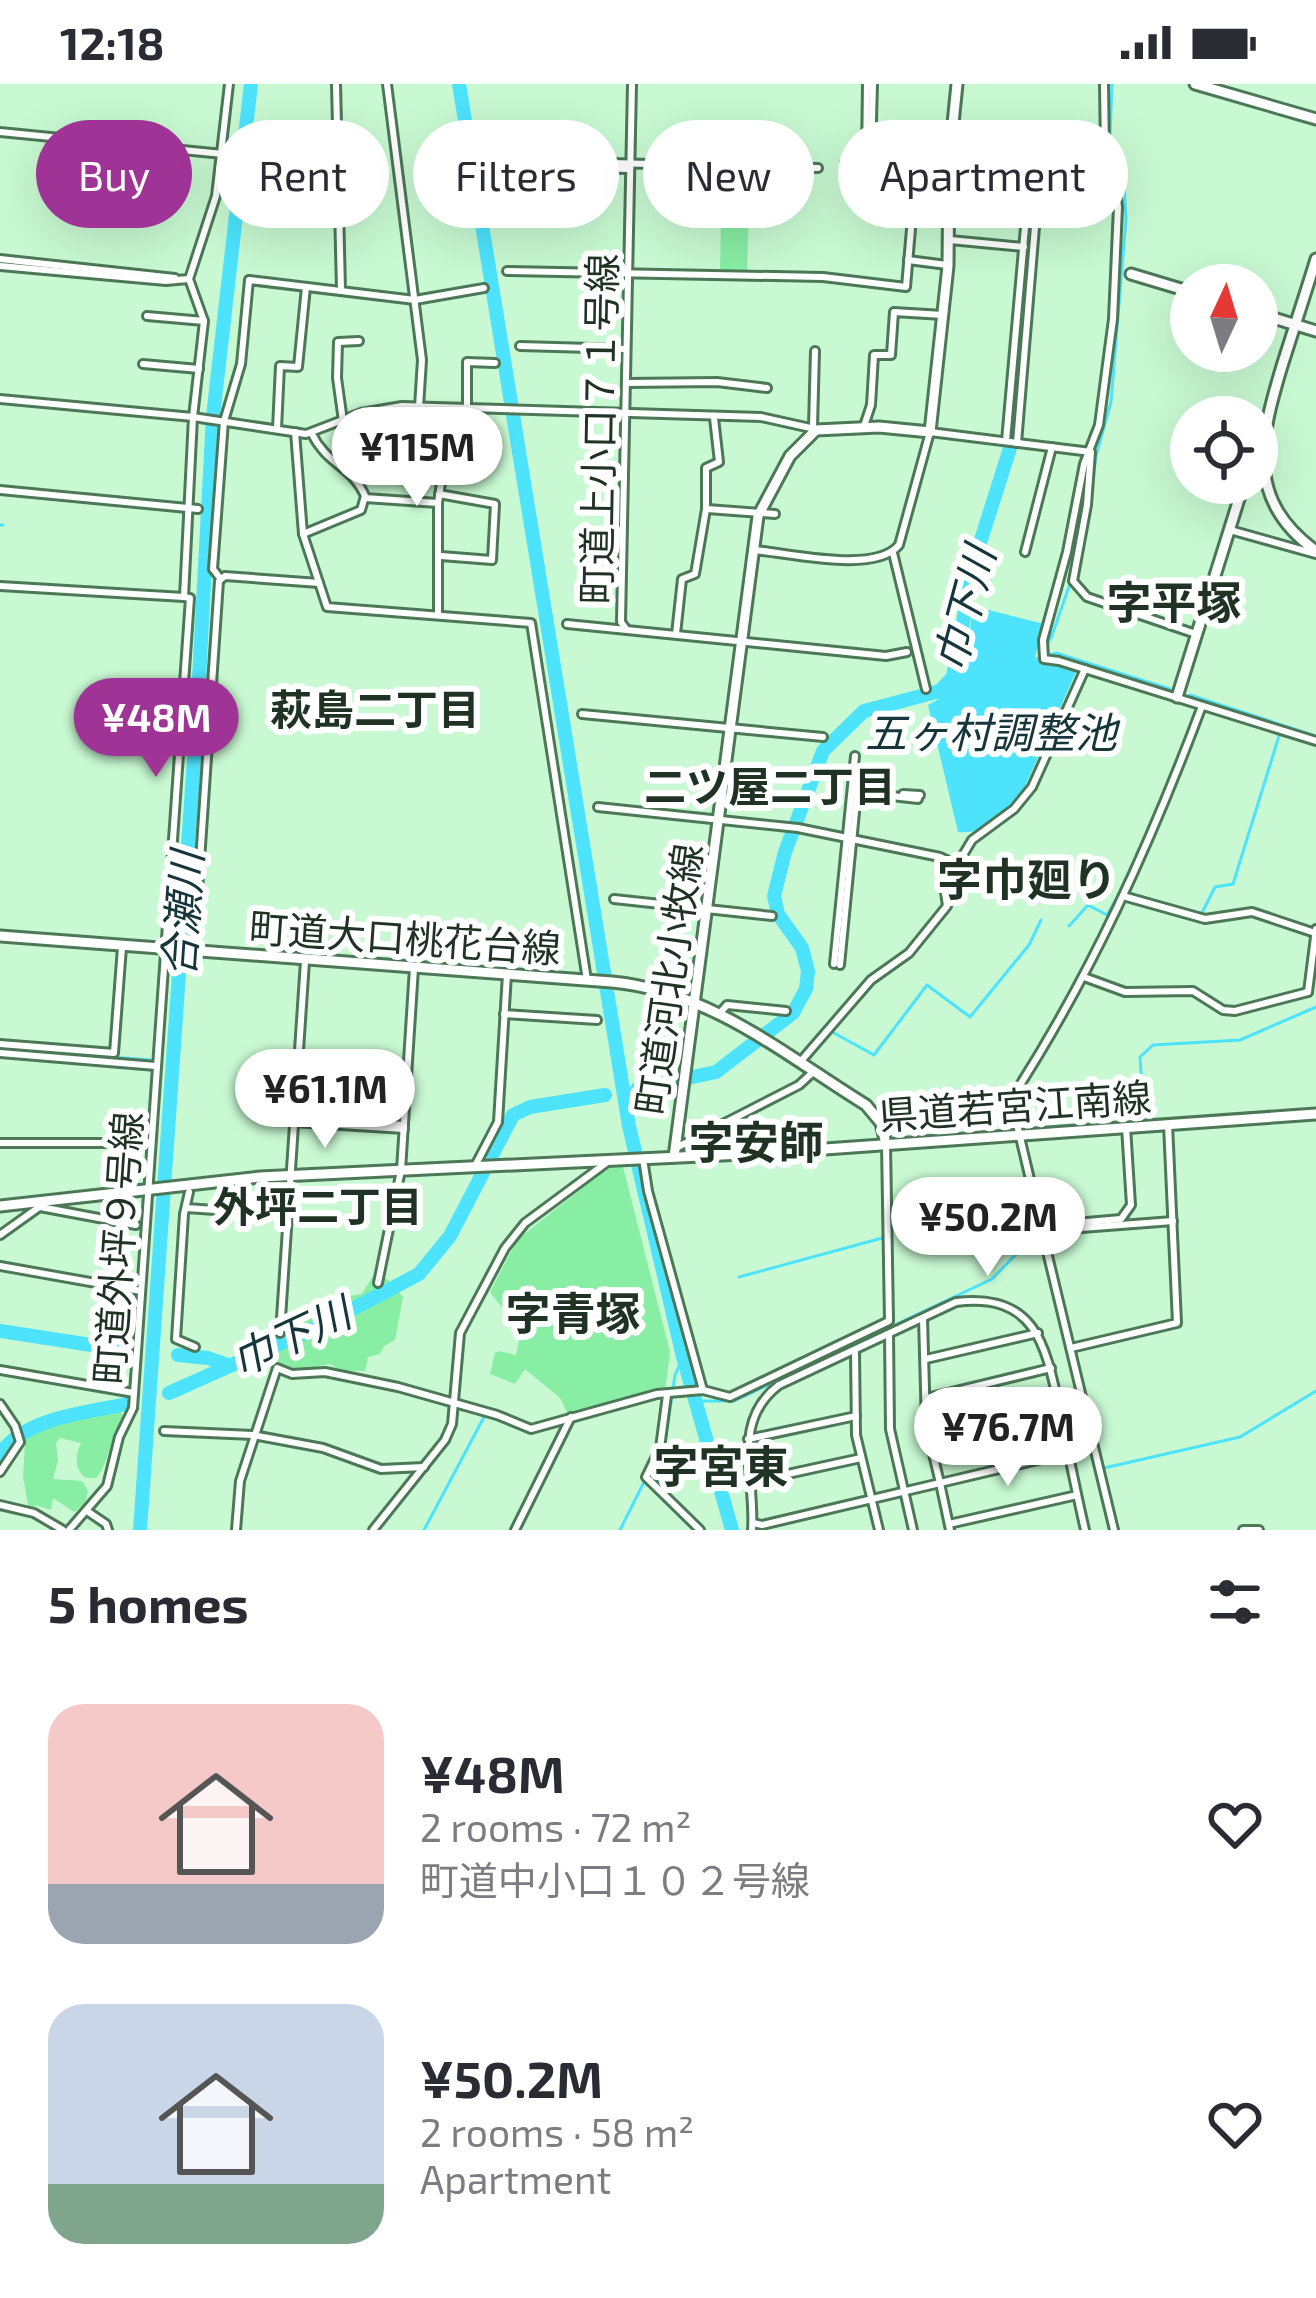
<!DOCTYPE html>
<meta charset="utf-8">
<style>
:root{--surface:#fff;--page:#f2f2f3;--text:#2b2b33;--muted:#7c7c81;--accent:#9f3496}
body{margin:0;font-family:"Exo 2","Noto Sans JP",sans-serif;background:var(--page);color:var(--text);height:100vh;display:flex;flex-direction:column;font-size:45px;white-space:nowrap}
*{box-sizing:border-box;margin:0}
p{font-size:39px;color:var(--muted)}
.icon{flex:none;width:66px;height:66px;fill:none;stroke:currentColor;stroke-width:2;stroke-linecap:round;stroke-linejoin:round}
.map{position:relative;height:1446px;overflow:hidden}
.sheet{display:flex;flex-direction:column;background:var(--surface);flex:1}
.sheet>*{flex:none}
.guide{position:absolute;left:36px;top:36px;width:1245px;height:108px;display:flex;gap:24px}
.needle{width:78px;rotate:4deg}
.fabs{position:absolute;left:1170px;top:180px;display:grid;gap:24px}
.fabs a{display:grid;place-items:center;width:108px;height:108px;border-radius:50%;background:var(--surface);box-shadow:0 12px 48px #0002;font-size:60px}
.price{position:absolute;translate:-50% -102px;padding:0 27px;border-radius:42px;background:#fff;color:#222;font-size:39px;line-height:78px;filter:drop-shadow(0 3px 6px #0008)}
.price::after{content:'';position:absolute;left:50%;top:72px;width:36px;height:27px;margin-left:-18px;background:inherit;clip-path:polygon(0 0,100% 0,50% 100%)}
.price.on{background:var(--accent);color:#fff}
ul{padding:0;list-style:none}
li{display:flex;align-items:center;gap:36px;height:300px;padding:0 48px}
li span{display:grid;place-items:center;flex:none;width:336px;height:240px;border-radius:36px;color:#555}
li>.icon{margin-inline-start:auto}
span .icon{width:144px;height:144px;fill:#fffc;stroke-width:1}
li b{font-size:51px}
h2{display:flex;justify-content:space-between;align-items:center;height:144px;padding:0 48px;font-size:51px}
.tag{padding:0 42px;border-radius:54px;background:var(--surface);box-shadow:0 12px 48px #0002;font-size:42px;line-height:108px}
.tag.on{background:var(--accent);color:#fff}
.status{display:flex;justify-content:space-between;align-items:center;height:84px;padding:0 60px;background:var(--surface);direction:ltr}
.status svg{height:33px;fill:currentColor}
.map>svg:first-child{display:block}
.green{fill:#88eea4}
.water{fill:#4de3fd}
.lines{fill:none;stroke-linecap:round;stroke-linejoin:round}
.stream{stroke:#4de3fd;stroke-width:3}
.river{stroke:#4de3fd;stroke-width:14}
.street-casing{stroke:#4c7857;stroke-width:12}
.secondary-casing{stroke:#4c7857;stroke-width:15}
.street{stroke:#fff;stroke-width:6}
.secondary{stroke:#fff;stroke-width:9}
.labels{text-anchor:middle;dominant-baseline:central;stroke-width:12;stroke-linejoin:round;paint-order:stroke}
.street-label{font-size:39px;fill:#1f3224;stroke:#fff}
.water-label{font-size:42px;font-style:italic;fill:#17363c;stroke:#fff}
.neighbourhood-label{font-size:42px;font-weight:bold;fill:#1f3224;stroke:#fff}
.quarter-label{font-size:45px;font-weight:bold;fill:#1f3224;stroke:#fff}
</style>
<div class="status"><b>12:18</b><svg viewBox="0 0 49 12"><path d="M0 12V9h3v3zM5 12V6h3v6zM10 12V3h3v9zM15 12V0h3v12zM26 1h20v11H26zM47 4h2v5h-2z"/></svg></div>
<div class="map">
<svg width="1316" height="1446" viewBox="0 0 1316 1446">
<rect width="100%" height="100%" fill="#c8f9d2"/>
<g class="green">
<path d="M713 89 750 90 747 188H720L721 136H710Z"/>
<path d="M611 1081 623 1083 670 1268 665 1307 567 1328 560 1314 525 1285 515 1300 490 1290 495 1269 499 1267 516 1271 521 1248 490 1208 517 1156Z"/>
<path d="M373 1192 387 1195 403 1213 395 1256 384 1262 380 1270 368 1273 365 1287H342L330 1280 297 1286 274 1277 239 1286 222 1279 265 1259 274 1245 349 1212 362 1210Z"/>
<path d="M115 1319 124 1333C108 1353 111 1377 96 1394H86C74 1385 75 1372 81 1359L60 1354 56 1359 58 1377 53 1395 82 1397 88 1407 85 1419 74 1428 53 1414 51 1426 35 1421 34 1428 29 1426 23 1393 26 1345 67 1329Z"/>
</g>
<path class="water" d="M973 522 1044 540 1035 573 1076 588 1019 716C1005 735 981 751 958 748L928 621C969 602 967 563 973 522Z"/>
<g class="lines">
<g class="stream">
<path d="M955 66 1030 68"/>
<path d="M870 74 945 69"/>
<path d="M840 77 863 75"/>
<path d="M1089 423 1096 372 1111 318 1126 135 1123 84 1112 64 1110 51 1112 0"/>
<path d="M0 441H3"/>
<path d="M1046 572 1056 569 1170 605"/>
<path d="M1038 575 1051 554 1071 497"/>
<path d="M940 607 955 604"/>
<path d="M1190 611 1316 652"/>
<path d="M1132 810 1201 831 1215 803 1233 800 1279 652"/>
<path d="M1069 842 1088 821 1107 831 1121 806"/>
<path d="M834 949 874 971 927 901 970 933 1029 861 1041 836"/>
<path d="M0 964 150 976"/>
<path d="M1144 1033 1140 973 1153 961 1240 956 1316 923"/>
<path d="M1119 1138 1128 1134 1134 1124 1130 1066"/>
<path d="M739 1193 886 1153"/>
<path d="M696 1317H734L992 1195 1039 1147"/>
<path d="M1104 1384 1240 1353 1316 1307"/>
<path d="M1077 1395 1089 1446"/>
<path d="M659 1400 675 1291 683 1273"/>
<path d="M424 1446 484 1333"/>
<path d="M620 1446 644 1398 650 1399"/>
</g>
<g class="river">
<path d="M459 0 629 1042 683 1273 732 1446"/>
<path d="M637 1005 716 988 793 929 806 905 808 887 802 864 778 830 774 812 785 768 823 667 864 627 940 607 953 593 974 478 1011 361 1037 69"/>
<path d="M0 1247 130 1267"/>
<path d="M178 1271 208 1274 228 1281"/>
<path d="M169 1309 324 1240 419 1190 450 1152 513 1031 530 1023 605 1011"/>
<path d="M0 1370C26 1333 85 1329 127 1320"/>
<path d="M140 1446 197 633 213 332 251 0"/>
</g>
<defs>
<g id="street">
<path d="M336 0 341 206"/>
<path d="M387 0 422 276 419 323"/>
<path d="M873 0 871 71 955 62 1105 67"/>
<path d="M1104 0 1105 65 1113 80 1118 123 1113 235 1099 341 1084 380 1067 468 1043 556 1044 575 1059 577 1316 657"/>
<path d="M0 48 223 70"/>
<path d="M866 74 867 0"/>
<path d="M488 76 818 84"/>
<path d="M489 82 630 85"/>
<path d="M950 156 1024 163"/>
<path d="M0 175 175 194"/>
<path d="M908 176 947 181"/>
<path d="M0 182 166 197 188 195"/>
<path d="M507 187 823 193 906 203 911 145"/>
<path d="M147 232 204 237"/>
<path d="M520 262 626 265"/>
<path d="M143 280 199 285"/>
<path d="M626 299 717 298 767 304"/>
<path d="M0 315 193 333 306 350 361 329 402 322 761 333 815 345"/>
<path d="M467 326V278L495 279"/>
<path d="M343 337 337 294 338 258 359 257"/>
<path d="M864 342 871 321 874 271H891L894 228 943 231"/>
<path d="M813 343 815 267"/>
<path d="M277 345 280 282 298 283 306 203"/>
<path d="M295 348 303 450 327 523 531 539 587 896"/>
<path d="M1006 357 1032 64"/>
<path d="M1017 359 1041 71 1109 73"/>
<path d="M0 406 198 425"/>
<path d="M439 410 495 420 492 476 441 472"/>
<path d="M365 414 438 419"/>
<path d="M707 425 775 430"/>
<path d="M1230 446 1316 470"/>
<path d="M303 450 361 426 365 412C353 383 327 381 312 350"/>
<path d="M754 466C790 469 875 490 899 461L930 348 1091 368 1087 421 1073 497 1087 513 1196 550"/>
<path d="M1025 468 1052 363"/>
<path d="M893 469 926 605"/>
<path d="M220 494 213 485 224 337 241 280 249 196 415 216 484 204"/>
<path d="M0 502 184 513 193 333 204 237 189 195 216 112 229 0"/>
<path d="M438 530V419L452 325"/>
<path d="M567 540 886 572 907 568"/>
<path d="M626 545 621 538 632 0"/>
<path d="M676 550 682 495 695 490 706 425V384L719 378 714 334"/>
<path d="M582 630 823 653"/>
<path d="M903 710 920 711"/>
<path d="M598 723 798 744 940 773 957 781 972 756 1014 725 1032 703 1085 585"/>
<path d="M1123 812 1205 835 1252 828 1315 849"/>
<path d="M614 815 772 832"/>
<path d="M194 865 219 497 225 492 319 499"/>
<path d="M834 880 855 672"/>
<path d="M840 881 857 708 918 715"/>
<path d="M1084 893 1125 908 1193 907 1223 926 1235 927 1308 908"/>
<path d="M1308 908 1316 845"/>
<path d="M720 929 727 921 786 927"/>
<path d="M504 930 597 936"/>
<path d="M0 960 114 969 122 863"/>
<path d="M0 969 156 982"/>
<path d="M801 977 871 896 909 869 947 822 940 774"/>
<path d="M294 1034 404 1041"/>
<path d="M294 1038 404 1045"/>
<path d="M1126 1043 1131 1121 1121 1135 1041 1142 1011 1015C1091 892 1151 758 1202 622"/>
<path d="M0 1059H151"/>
<path d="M886 1060 889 1236"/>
<path d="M676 1064 799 1001 812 989"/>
<path d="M643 1075 648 1107 703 1306"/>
<path d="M475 1082 498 1038 507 890"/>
<path d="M189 1108 184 1130 176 1255 195 1263"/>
<path d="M40 1123 136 1141"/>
<path d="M186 1124 288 1131"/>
<path d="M0 1151 42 1121"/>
<path d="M0 1182 141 1207"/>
<path d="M378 1199 401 1086 414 884"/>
<path d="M923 1234 926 1341 940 1399 1093 1363"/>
<path d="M280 1249 305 877"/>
<path d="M889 1250 890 1345 913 1446"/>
<path d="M1071 1264 1177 1239 1168 1040"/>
<path d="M855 1266 856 1351 879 1446"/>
<path d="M926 1275 1038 1249"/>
<path d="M0 1286 134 1309"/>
<path d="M667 1311 660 1364 646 1393 700 1446"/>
<path d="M927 1314 1051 1284"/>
<path d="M0 1320 15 1342 20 1358 0 1388"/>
<path d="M164 1347 253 1351 323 1364 381 1385 424 1383"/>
<path d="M748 1355 856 1332"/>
<path d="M930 1356 1059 1326"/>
<path d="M751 1398 861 1374"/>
<path d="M0 1421 34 1429 63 1446"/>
<path d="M87 1427 106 1440 108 1446"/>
<path d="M753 1439 762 1441 940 1399 950 1446"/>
<path d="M949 1440 1077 1411"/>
<path d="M69 1446 107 1402 119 1353 133 1324 190 514 184 513"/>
<path d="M236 1446 240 1397 277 1284 292 1290 325 1288 398 1303 497 1331 531 1345 657 1310 703 1306 730 1313 889 1237"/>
<path d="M373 1446 445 1356 452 1340 460 1249 505 1164 525 1139 606 1079"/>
<path d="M515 1446 571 1333"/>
<path d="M752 1446C756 1394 730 1338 779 1301L956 1218C1037 1208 1046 1263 1060 1328 1068 1367 1076 1407 1085 1446"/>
<path d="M1114 1446 1042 1147 1173 1137"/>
<path d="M1243 1446H1259"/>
</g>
<g id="secondary">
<path d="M1195 0 1316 35"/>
<path d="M1316 175C1305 211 1293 247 1282 282 1260 355 1245 416 1316 467"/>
<path d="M1131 190 1191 208"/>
<path d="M1257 229 1316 247"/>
<path d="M1177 613 1244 399"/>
<path d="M0 852 612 898C710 907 785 971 866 1021L881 1039 886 1060"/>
<path d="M674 1073 758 432 790 372 816 346 879 343 930 348 948 182 949 79 957 0"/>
<path d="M0 1122 260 1093 783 1068 1316 1030"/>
</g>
</defs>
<use href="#street" class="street-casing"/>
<use href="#secondary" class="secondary-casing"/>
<use href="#street" class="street"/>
<use href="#secondary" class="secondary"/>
</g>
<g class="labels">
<g class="street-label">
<text transform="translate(598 345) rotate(-89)">町道上小口７１号線</text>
<text transform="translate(405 853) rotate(4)">町道大口桃花台線</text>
<text transform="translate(668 895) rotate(-82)">町道河北小牧線</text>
<text transform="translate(1015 1021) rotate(-4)">県道若宮江南線</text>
<text transform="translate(117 1164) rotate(-86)">町道外坪９号線</text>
</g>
<g class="water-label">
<text transform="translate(963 524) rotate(-75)">巾下川</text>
<text x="991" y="647">五ヶ村調整池</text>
<text transform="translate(181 830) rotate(-86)">合瀬川</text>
<text transform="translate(290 1251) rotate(-25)">巾下川</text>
</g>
<g class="neighbourhood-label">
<text x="375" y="624">萩島二丁目</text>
<text x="770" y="701">二ツ屋二丁目</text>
<text x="318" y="1121">外坪二丁目</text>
</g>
<g class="quarter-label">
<text x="1174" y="517">字平塚</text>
<text x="1027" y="794">字巾廻り</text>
<text x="756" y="1057">字安師</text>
<text x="573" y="1228">字青塚</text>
<text x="721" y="1381">字宮東</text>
</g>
</g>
</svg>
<div class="fabs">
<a><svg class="needle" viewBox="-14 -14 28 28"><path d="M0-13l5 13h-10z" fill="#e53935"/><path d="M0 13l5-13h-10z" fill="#7c7c81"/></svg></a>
<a><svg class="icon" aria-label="locate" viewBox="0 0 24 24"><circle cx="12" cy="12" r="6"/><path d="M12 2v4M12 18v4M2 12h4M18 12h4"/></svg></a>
</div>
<b class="price" style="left:417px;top:425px">¥115M</b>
<b class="price on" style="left:156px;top:696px">¥48M</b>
<b class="price" style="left:325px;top:1067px">¥61.1M</b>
<b class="price" style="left:988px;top:1195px">¥50.2M</b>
<b class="price" style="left:1008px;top:1405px">¥76.7M</b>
<div class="guide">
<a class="tag on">Buy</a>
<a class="tag">Rent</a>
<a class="tag">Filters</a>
<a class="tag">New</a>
<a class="tag">Apartment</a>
</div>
</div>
<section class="sheet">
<h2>5 homes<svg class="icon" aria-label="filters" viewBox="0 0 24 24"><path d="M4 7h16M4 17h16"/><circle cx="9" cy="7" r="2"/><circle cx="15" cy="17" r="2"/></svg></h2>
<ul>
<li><span style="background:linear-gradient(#f6c9c9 75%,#9aa5b1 0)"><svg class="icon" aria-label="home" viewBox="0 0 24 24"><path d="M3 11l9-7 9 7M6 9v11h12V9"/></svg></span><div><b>¥48M</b><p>2 rooms · 72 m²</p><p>町道中小口１０２号線</p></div><svg class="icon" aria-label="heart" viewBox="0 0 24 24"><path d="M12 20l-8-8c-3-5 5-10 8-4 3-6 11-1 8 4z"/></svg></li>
<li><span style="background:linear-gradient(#c9d6e8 75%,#7fa58c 0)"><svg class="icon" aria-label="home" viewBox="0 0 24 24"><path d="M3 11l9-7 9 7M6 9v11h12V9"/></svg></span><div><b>¥50.2M</b><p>2 rooms · 58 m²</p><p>Apartment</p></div><svg class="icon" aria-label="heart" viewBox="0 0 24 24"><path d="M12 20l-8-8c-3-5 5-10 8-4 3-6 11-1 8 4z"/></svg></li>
</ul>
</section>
